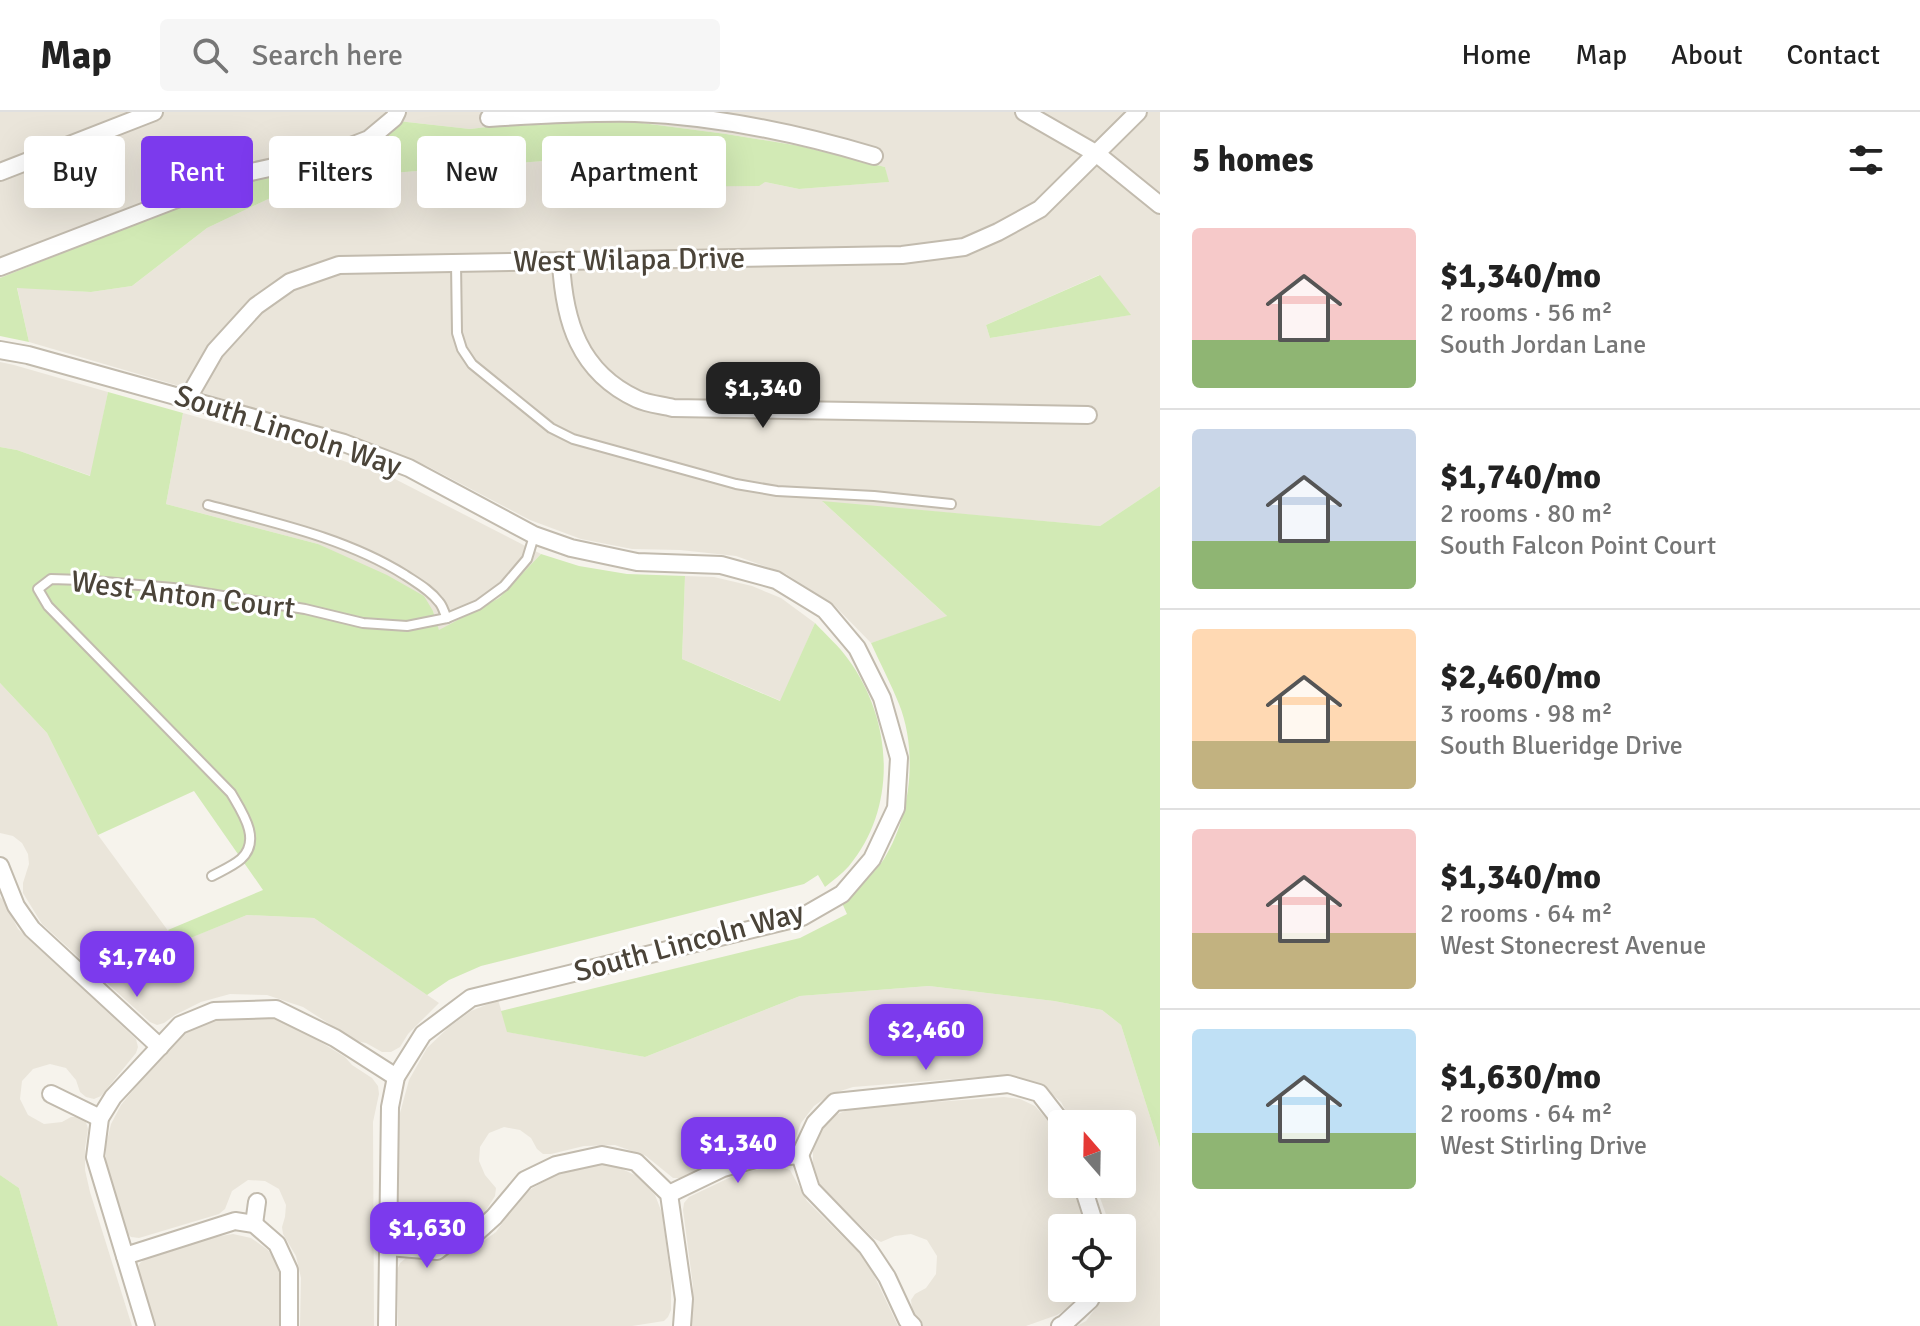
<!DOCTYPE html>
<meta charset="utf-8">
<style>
:root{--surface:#fff;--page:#f6f6f6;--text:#222;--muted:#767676;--line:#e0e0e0;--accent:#7c3aed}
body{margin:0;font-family:Signika,sans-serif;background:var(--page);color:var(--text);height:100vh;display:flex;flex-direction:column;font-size:30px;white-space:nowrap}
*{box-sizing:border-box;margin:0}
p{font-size:26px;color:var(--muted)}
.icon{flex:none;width:44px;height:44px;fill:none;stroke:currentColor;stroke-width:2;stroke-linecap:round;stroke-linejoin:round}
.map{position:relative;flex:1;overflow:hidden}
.side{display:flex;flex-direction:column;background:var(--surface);width:760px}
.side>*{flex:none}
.banner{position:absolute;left:24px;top:24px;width:760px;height:72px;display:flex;gap:16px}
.needle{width:52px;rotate:340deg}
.controls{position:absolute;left:1048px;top:998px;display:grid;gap:16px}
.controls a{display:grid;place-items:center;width:88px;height:88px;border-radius:8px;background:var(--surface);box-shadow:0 8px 32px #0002;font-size:40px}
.price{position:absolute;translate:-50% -68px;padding:0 18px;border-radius:16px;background:var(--accent);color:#fff;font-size:26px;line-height:52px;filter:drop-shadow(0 2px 4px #0008)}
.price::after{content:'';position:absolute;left:50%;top:48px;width:24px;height:18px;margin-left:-12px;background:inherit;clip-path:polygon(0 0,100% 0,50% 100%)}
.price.current{background:#222;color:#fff}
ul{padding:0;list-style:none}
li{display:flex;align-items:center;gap:24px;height:200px;padding:0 32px}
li+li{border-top:2px solid var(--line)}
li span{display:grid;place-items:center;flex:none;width:224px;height:160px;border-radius:8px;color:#555}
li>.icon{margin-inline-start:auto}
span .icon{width:96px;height:96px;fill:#fffc;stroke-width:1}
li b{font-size:34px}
h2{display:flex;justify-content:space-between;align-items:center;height:96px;padding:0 32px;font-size:34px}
.tag{padding:0 28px;border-radius:8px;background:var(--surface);box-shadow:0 8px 32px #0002;font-size:28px;line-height:72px}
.tag.current{background:var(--accent);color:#fff}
header{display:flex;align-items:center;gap:48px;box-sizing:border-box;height:112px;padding:0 40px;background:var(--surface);border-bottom:2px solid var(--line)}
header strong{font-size:38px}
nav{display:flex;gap:44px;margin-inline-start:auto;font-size:28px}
.search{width:560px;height:72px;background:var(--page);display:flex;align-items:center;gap:20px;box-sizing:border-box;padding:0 28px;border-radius:8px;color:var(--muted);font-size:30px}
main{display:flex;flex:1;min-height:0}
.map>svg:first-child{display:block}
.residential{fill:#eae5da;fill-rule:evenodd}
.green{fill:#d2eab5}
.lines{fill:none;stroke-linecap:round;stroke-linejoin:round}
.lane-casing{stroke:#c2bbae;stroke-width:12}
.street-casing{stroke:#c2bbae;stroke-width:20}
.lane{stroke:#fff;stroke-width:8}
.street{stroke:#fff;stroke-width:16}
.labels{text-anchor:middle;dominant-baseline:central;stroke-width:6;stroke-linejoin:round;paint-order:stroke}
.street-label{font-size:30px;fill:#4b4439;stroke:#fff}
</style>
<header>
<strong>Map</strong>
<div class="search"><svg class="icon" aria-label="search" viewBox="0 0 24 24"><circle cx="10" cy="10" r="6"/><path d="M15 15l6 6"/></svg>Search here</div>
<nav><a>Home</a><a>Map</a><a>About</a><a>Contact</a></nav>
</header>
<main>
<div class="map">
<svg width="1160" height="1214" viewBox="0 0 1160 1214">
<rect width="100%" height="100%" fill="#f6f3ec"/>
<g class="residential">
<path d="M0 0H1160V374L1100 414 823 390 948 505 871 531 834 493 786 462 736 444 680 438 632 437 581 427 530 408 427 354 363 328 29 230 17 175 91 180 132 174 207 116 279 82 341 65 557 48 575 59 605 60 629 75 765 70 799 77 888 70 885 55 800 34 726 22 619 8 528 10 470 17 398 9 374 33 0 166ZM1099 163 1130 203 990 226 986 213Z"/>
<path d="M0 250 14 253 108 280 91 364 17 338 0 335Z"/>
<path d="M183 301 306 336 393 366 541 442 499 486 439 519 433 499 318 432 166 392Z"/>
<path d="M685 464 714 465 752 474 781 486 815 511 781 589 682 547Z"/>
<path d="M0 571 47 621 98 723 177 831 247 803 314 806 439 891 408 922 400 935 391 940H382L366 931 356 929 303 895 267 883 230 882 201 890 175 903 164 911 157 913 150 910 42 812 23 781V771L29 752 28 742 22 731 13 724 0 721Z"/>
<path d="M0 785 4 789 18 817 136 927 138 935 136 941 101 984 94 987 86 985 80 980 76 968 66 956 50 952 33 957 22 969 20 987 28 1003 44 1012 62 1010 71 1005H80L86 1010 88 1017 85 1036V1058L90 1080 132 1214H58L19 1076 0 1063Z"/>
<path d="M929 874 1054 889 1102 898 1121 913 1160 1036V1214H1077L1086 1209 1107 1181 1108 1176H1122V1116H1111L1095 1072H1122V1012H1073L1061 990 1045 976 1028 968 1005 963 853 975 831 982 814 994 801 1011 795 1027 790 1033 754 1037 733 1042 681 1066H673L646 1044 615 1033 584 1034 551 1042H543L537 1037 531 1026 520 1018 504 1015 489 1021 480 1035 479 1049 485 1063 496 1076 495 1084 483 1103 471 1112 460 1117 442 1120 407 1114 401 1109 398 1102V1025L400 1001 409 968 427 936 449 915 471 899 498 888 508 920 645 945 800 884Z"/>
<path d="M234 903 265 904 293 913 345 945 352 953 372 966 378 974 379 982 373 1010 374 1214H300L301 1166 296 1144 283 1122 282 1115 285 1105 286 1093 279 1077 265 1069 248 1068 232 1079 225 1097 219 1102 139 1126 131 1125 125 1119 106 1053V1033L111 1012 121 993 164 940 184 921 209 909Z"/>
<path d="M1004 985 1020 987 1035 994 1050 1011 1062 1044V1072H1072L1088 1116H1062V1176H1085L1077 1190 1057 1203 1026 1214H921L912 1197 911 1188 915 1182 926 1176 936 1162 937 1144 927 1128 911 1122 895 1124 881 1130 873 1126 819 1072 813 1054V1034L821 1017 835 1003 853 996Z"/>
<path d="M600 1052 620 1056 639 1065 655 1083 662 1101 671 1169V1198L668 1205 664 1209 632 1214H398L397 1158 400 1151 406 1146 413 1143 460 1139 478 1133 496 1120 515 1093 531 1077 556 1063 577 1055Z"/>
<path d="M783 1056 790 1058 807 1089 859 1141 871 1157 898 1214H692L690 1209 693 1174 683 1098 684 1091 689 1085 733 1064 755 1058Z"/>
<path d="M233 1122 251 1126 268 1138 278 1154 281 1171 279 1214H153L138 1164 137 1156 140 1151 145 1147 215 1125Z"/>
</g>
<g class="green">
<path d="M619 8 726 22 800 34 885 55 889 70 799 77 765 70 759 74 629 75 605 60 575 59 557 48 341 65 279 82 207 116 132 174 91 180 17 176 29 230 0 224V166L246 68 331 49 374 33 398 9 470 17 528 10Z"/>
<path d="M1100 163 1131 203 990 226 986 213Z"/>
<path d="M108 280 183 301 166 392 318 432 387 463 424 484 433 499 439 518 499 486 541 442 579 454 627 462 685 464 682 547 780 589 815 511C826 523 839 534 848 547 893 608 898 695 849 754 842 762 833 768 825 775L818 763 804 772 481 854 449 868 427 883 314 806 247 803 178 831 168 818 263 778 194 679 98 723 47 621 0 571V335L17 338 90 364Z"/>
<path d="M1160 374V1036L1121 913 1102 898 1054 889 929 874 800 884 645 945 507 920 501 899 800 826 847 802 842 791C855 778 874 762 884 747 911 704 918 639 899 592 891 572 880 551 871 531L947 504 822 389 1100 414Z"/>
<path d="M0 1063 19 1076 58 1214H0Z"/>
</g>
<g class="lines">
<defs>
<g id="lane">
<path d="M456 151 457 221 462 237 472 252 551 316 573 327 736 372 777 379 874 384 951 392"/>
<path d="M208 393C275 411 346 426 405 463 417 471 430 478 439 490 443 494 444 501 447 506"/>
<path d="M212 764C221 759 233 754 241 747 262 728 242 700 231 681L48 494 38 477 51 467 82 468 173 476 305 497 363 511 407 514 447 506 478 493 504 474 527 447 534 424"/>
</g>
<g id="street">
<path d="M1024 0 1097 42 1160 93"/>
<path d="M489 6C537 3 587 0 635 1 716 4 797 21 874 44"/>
<path d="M0 60 154 0"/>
<path d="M561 150C564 209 579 260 637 287 648 292 661 293 673 296L1088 303"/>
<path d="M0 155 242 62 328 43 369 27 394 6 397 0"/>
<path d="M0 238 28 243 344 331 409 356 534 423 571 436 637 450 721 453 776 468 825 498 857 536 882 586 899 646 896 696 872 747 842 782 802 805 471 886 423 922 396 965 390 995 387 1214"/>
<path d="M188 286 215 239 256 194 290 170 339 153 902 143 964 135 998 120 1040 97 1138 0"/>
<path d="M0 754 16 794 32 817 160 935"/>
<path d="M51 982 100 1006"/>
<path d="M800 1043 815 1011 835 990 1008 972 1039 981 1060 1008 1062 1012"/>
<path d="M800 1043 811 1077 867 1135 887 1165 907 1208 913 1214"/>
<path d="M1082 1072 1096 1116"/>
<path d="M669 1082 723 1056 755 1047 800 1043"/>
<path d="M254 1112 257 1090"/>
<path d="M388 1121H435L450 1129"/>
<path d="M388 1135 437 1139 450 1129 473 1124 494 1105 525 1068 556 1053 602 1043 636 1050 669 1082 684 1187 682 1214"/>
<path d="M125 1144 235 1109 254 1112 277 1132 289 1158V1214"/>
<path d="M146 1214 95 1045 100 1006 113 985 180 913 214 899 276 897 335 926 396 965"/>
<path d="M1060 1214 1064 1212 1090 1188 1096 1176"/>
</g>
</defs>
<use href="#lane" class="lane-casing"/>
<use href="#street" class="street-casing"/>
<use href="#lane" class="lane"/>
<use href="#street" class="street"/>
</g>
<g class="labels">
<g class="street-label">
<text transform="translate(629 148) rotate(-1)">West Wilapa Drive</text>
<text transform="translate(288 319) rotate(18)">South Lincoln Way</text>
<text transform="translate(183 483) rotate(7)">West Anton Court</text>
<text transform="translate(689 830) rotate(-15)">South Lincoln Way</text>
</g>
</g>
</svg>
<div class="controls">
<a><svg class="needle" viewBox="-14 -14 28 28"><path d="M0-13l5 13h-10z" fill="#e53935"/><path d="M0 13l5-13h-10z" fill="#767676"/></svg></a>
<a><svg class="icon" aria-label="locate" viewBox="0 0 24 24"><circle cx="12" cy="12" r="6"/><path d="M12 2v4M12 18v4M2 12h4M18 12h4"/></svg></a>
</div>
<b class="price current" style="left:763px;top:318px">$1,340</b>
<b class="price" style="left:137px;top:887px">$1,740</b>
<b class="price" style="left:926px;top:960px">$2,460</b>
<b class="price" style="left:738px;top:1073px">$1,340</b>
<b class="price" style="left:427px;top:1158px">$1,630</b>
<div class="banner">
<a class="tag">Buy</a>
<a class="tag current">Rent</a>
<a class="tag">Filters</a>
<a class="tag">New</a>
<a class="tag">Apartment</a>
</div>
</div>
<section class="side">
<h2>5 homes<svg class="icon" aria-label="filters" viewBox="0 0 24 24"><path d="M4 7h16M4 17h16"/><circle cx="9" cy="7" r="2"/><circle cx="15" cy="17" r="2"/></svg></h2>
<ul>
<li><span style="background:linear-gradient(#f6c9c9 70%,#8fb573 0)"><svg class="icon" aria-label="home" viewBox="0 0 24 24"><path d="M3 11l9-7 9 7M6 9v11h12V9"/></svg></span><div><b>$1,340/mo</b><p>2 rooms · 56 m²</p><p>South Jordan Lane</p></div></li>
<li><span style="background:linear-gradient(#c9d6e8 70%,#8fb573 0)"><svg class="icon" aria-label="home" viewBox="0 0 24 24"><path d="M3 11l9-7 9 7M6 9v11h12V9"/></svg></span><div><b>$1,740/mo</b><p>2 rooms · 80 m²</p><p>South Falcon Point Court</p></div></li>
<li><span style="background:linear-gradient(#ffd9b3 70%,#c2b280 0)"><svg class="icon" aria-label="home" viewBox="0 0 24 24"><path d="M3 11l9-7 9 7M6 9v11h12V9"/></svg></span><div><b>$2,460/mo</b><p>3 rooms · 98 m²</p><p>South Blueridge Drive</p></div></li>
<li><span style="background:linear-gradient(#f6c9c9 65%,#c2b280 0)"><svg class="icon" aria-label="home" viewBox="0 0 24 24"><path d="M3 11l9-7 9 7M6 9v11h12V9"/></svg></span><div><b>$1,340/mo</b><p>2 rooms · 64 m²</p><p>West Stonecrest Avenue</p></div></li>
<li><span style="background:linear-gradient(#bfe0f5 65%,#8fb573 0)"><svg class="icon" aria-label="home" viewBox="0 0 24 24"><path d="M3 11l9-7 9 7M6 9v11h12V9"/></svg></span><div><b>$1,630/mo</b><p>2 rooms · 64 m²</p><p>West Stirling Drive</p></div></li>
</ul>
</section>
</main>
